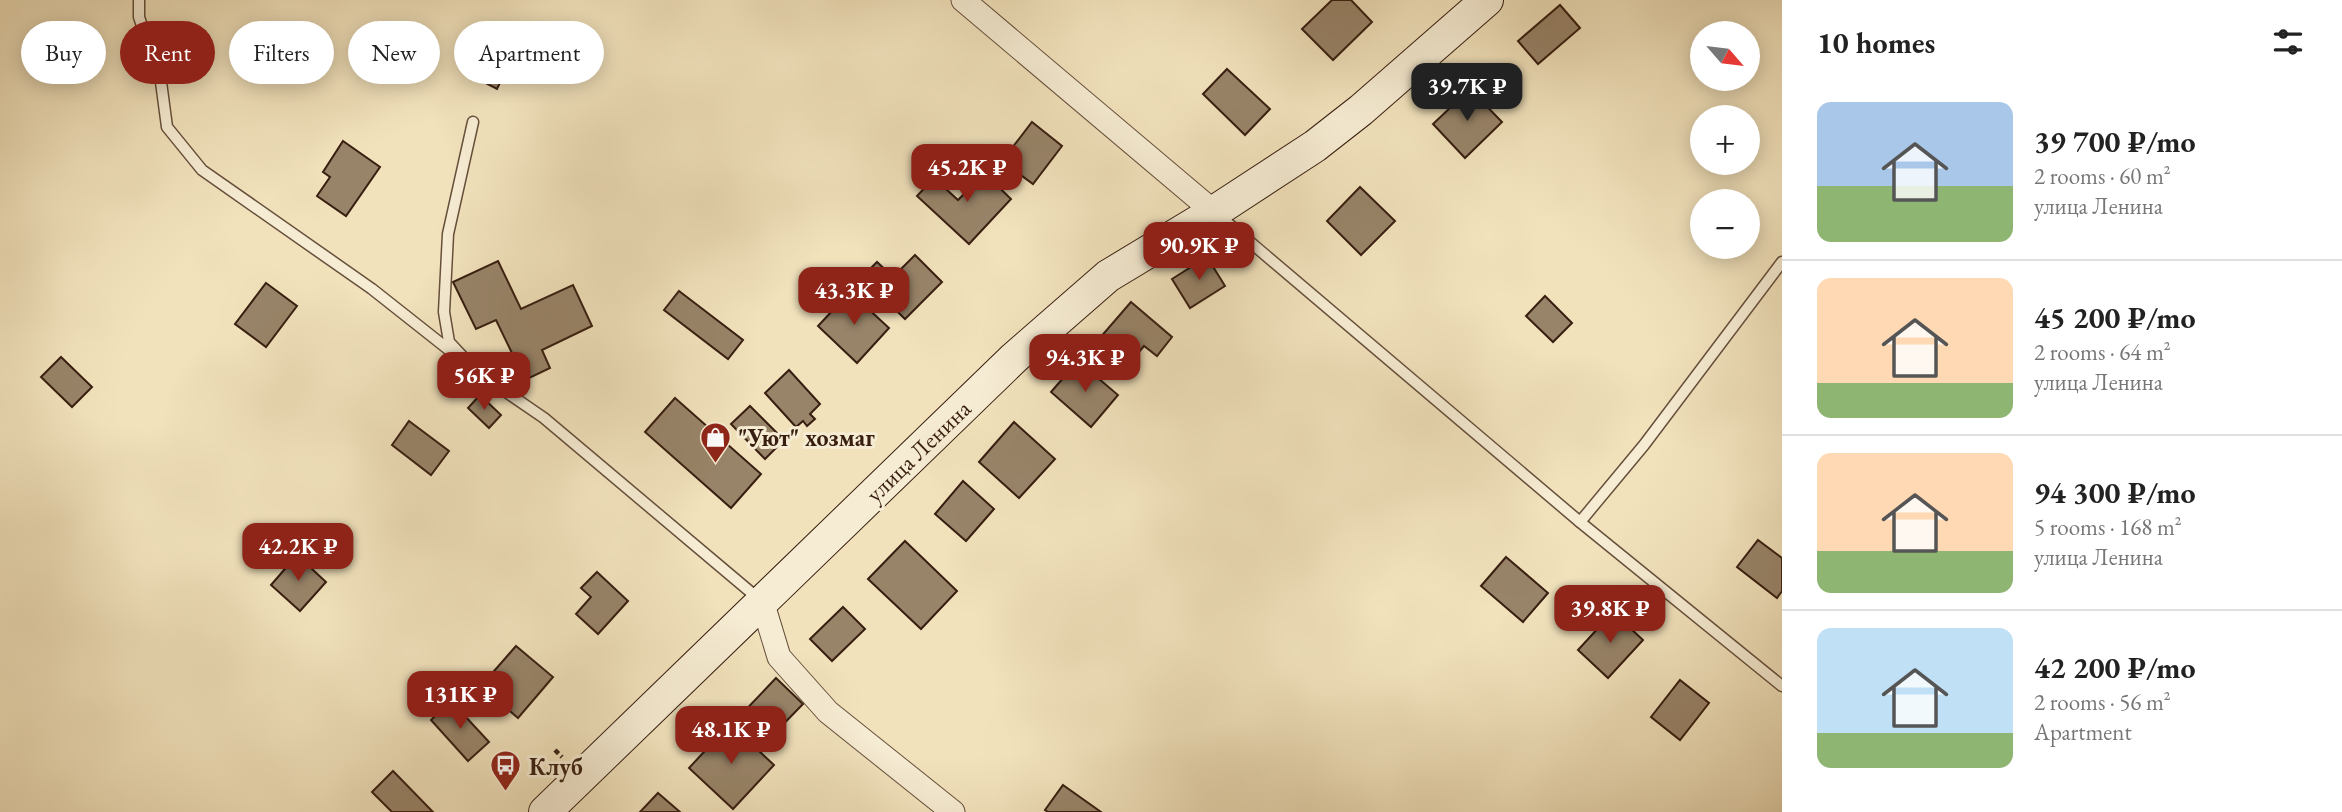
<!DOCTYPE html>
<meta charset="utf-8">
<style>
:root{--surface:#fff;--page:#f2f2f2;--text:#222;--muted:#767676;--line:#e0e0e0;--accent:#8f2418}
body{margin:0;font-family:"EB Garamond",serif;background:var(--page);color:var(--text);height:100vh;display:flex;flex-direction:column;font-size:26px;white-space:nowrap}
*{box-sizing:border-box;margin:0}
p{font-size:23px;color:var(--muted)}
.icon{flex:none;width:38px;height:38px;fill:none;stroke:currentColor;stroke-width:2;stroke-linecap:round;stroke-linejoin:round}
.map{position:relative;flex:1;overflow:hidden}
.panel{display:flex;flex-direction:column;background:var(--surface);width:560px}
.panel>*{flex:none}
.hud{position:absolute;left:21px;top:21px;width:665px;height:63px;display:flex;gap:14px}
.needle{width:46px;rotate:118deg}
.buttons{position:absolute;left:1690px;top:21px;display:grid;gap:14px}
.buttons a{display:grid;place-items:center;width:70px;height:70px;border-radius:50%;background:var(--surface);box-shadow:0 4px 18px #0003;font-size:35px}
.price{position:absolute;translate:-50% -60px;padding:0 16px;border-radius:14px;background:var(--accent);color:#fff;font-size:23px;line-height:46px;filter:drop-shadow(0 2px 4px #0008)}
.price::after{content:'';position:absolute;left:50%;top:42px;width:21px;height:16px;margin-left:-10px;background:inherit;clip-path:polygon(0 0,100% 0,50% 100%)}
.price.selected{background:#222;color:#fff}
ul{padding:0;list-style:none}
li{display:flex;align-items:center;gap:21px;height:175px;padding:0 35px}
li+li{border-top:2px solid var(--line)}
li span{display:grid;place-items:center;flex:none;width:196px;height:140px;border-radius:14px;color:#555}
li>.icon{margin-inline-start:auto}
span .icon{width:84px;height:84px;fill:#fffc;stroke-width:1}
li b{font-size:30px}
h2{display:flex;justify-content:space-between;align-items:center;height:84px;padding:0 35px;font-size:30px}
.pill{padding:0 24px;border-radius:32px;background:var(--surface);box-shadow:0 4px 18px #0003;font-size:24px;line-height:63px}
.pill.selected{background:var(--accent);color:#fff}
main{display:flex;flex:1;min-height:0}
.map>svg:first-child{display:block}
.building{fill:#988469;stroke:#381e10;stroke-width:2}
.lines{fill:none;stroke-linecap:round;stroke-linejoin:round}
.service-casing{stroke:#664f3b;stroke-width:13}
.minor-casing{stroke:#664f3b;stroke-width:25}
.secondary-casing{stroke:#381e10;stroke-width:34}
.path{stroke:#381e10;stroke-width:4.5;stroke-dasharray:5 3.5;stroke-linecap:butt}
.service{stroke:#f6ecd3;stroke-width:10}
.minor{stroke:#f6ecd3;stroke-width:23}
.secondary{stroke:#f6ecd3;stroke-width:32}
.labels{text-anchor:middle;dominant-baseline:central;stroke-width:6;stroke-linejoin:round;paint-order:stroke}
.poi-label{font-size:24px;font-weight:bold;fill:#381e10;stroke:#f6ecd3;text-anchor:start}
.street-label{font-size:24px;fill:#381e10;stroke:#f6ecd3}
</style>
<main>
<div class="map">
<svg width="1782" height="812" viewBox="0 0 1782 812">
<rect width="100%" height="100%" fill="#f1e2bc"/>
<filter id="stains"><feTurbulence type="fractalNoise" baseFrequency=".00286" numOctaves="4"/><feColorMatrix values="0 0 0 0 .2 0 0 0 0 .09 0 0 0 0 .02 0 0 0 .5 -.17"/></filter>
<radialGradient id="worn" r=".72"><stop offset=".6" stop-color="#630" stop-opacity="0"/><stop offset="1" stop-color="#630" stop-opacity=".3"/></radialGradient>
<g class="building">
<path d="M1332 0H1351L1372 22 1333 60 1302 29Z"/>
<path d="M1560 5 1580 28 1538 64 1518 41Z"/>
<path d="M485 55 508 66 497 89 474 77Z"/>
<path d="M1227 69 1270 109 1245 135 1203 94Z"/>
<path d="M1470 89 1502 122 1465 158 1433 124Z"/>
<path d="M1032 122 1062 146 1033 184 1002 161Z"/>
<path d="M343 141 380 167 346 216 317 196 330 177 323 172Z"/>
<path d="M976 165 1011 199 969 244 917 196 934 178 958 200 967 191 959 183Z"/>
<path d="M1360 187 1395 221 1361 255 1327 221Z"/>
<path d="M915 255 942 282 905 319 862 277 877 262 893 277Z"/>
<path d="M1207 257 1225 286 1190 308 1172 279Z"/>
<path d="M498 261 521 309 573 285 592 326 542 350 550 368 525 380 496 320 476 329 453 282Z"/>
<path d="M266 283 297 306 266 347 235 324Z"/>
<path d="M679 291 743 340 728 359 664 310Z"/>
<path d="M850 292 889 328 857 363 818 326Z"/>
<path d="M1545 296 1572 323 1553 342 1526 316Z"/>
<path d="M1131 302 1172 337 1157 356 1144 346 1128 365 1099 339Z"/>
<path d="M61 357 92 387 72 407 41 377Z"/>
<path d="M1078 361 1118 395 1091 427 1051 392Z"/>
<path d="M789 370 820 404 810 414 815 419 807 426 803 421 796 427 765 393Z"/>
<path d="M480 395 501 415 489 428 468 408Z"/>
<path d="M675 398 761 474 731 508 645 432Z"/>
<path d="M750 406 784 440 765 459 731 424Z"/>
<path d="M409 421 449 451 431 475 392 445Z"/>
<path d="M1014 422 1055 459 1019 498 979 462Z"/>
<path d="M963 481 994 509 966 541 935 514Z"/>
<path d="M1758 540 1782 558V591L1777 598 1737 567Z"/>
<path d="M905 541 957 591 921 629 868 579Z"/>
<path d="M297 555 326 582 300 611 271 585Z"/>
<path d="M1506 557 1548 593 1523 622 1481 586Z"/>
<path d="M597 572 628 601 598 634 576 614 591 597 581 588Z"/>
<path d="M843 607 865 629 832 661 810 639Z"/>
<path d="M1613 612 1643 640 1608 678 1578 650Z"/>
<path d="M516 646 553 677 518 718 481 686Z"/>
<path d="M776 678 803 704 765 743 738 718Z"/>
<path d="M1680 680 1709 703 1680 740 1651 717Z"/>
<path d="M451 701 489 742 468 761 431 720Z"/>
<path d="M730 724 774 765 733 809 689 768Z"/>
<path d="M393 771 433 812H392L372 792Z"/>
<path d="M1063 785 1101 812H1048L1045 810Z"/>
<path d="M658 793 680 812H640Z"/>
</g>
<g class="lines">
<defs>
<g id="service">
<path d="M139 0V17L161 82 167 127 202 170 372 289 453 353"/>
<path d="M473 122 448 234 444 312 449 342 477 372 544 418 760 600"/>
<path d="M1217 214 1580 522 1782 686"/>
<path d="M1580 522 1644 445 1782 262"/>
</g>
<g id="minor">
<path d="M963 0 1214 212"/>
<path d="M762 601 779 657 828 712 953 812"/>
</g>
<path id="secondary" d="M545 812 1014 358 1108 276 1214 212 1315 146 1361 110 1487 0"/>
</defs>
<use href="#service" class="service-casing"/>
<use href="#minor" class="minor-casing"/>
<use href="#secondary" class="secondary-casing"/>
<path class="path" d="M555 750 562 757"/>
<use href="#service" class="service"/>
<use href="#minor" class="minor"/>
<use href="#secondary" class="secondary"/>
</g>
<defs>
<symbol id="shop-pin" viewBox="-11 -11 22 30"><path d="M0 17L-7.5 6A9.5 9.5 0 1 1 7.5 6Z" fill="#8f2418" stroke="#f6ecd3"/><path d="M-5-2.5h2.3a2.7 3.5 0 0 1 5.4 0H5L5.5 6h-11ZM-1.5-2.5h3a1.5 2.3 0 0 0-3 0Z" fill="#fff"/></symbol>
<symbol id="bus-pin" viewBox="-11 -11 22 30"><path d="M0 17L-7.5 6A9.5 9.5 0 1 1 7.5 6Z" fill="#8f2418" stroke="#f6ecd3"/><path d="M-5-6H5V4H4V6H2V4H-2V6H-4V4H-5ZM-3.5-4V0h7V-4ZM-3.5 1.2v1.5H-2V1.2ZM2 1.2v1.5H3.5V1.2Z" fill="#fff"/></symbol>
</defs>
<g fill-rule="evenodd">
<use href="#shop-pin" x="698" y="420" width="35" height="47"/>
<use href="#bus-pin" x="488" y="748" width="35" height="47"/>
</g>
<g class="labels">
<g class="poi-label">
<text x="738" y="437">"Уют" хозмаг</text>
<text x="529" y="766">Клуб</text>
</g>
<g class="street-label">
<text transform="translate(918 451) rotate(-44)">улица Ленина</text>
</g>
</g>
<rect width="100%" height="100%" filter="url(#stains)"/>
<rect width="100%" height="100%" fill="url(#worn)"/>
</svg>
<div class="buttons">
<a><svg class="needle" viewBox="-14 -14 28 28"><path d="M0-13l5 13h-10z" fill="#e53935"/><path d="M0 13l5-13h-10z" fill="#767676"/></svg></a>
<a>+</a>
<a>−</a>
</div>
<b class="price selected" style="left:1467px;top:123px">39.7K ₽</b>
<b class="price" style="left:967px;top:204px">45.2K ₽</b>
<b class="price" style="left:1199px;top:282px">90.9K ₽</b>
<b class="price" style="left:854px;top:327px">43.3K ₽</b>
<b class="price" style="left:1085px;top:394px">94.3K ₽</b>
<b class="price" style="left:484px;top:412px">56K ₽</b>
<b class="price" style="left:298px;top:583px">42.2K ₽</b>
<b class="price" style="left:1610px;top:645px">39.8K ₽</b>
<b class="price" style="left:460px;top:731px">131K ₽</b>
<b class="price" style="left:731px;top:766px">48.1K ₽</b>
<div class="hud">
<a class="pill">Buy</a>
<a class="pill selected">Rent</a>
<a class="pill">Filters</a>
<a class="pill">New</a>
<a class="pill">Apartment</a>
</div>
</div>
<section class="panel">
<h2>10 homes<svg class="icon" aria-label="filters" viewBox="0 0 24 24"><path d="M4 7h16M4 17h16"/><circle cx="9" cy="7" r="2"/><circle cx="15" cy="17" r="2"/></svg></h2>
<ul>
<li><span style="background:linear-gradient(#a9c7e8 60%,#8fb573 0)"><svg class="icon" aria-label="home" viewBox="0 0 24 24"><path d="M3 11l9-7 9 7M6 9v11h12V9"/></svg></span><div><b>39 700 ₽/mo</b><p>2 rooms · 60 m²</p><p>улица Ленина</p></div></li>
<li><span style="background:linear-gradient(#ffd9b3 75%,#8fb573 0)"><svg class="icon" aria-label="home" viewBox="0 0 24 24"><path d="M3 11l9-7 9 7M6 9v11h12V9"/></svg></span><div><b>45 200 ₽/mo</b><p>2 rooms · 64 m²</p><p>улица Ленина</p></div></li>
<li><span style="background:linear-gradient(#ffd9b3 70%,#8fb573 0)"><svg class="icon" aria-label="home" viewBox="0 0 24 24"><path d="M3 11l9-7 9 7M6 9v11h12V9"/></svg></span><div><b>94 300 ₽/mo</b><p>5 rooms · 168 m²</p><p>улица Ленина</p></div></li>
<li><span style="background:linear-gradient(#bfe0f5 75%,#8fb573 0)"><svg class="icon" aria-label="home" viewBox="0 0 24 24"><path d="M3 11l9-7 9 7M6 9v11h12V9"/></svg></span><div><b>42 200 ₽/mo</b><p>2 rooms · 56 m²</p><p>Apartment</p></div></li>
</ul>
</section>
</main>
